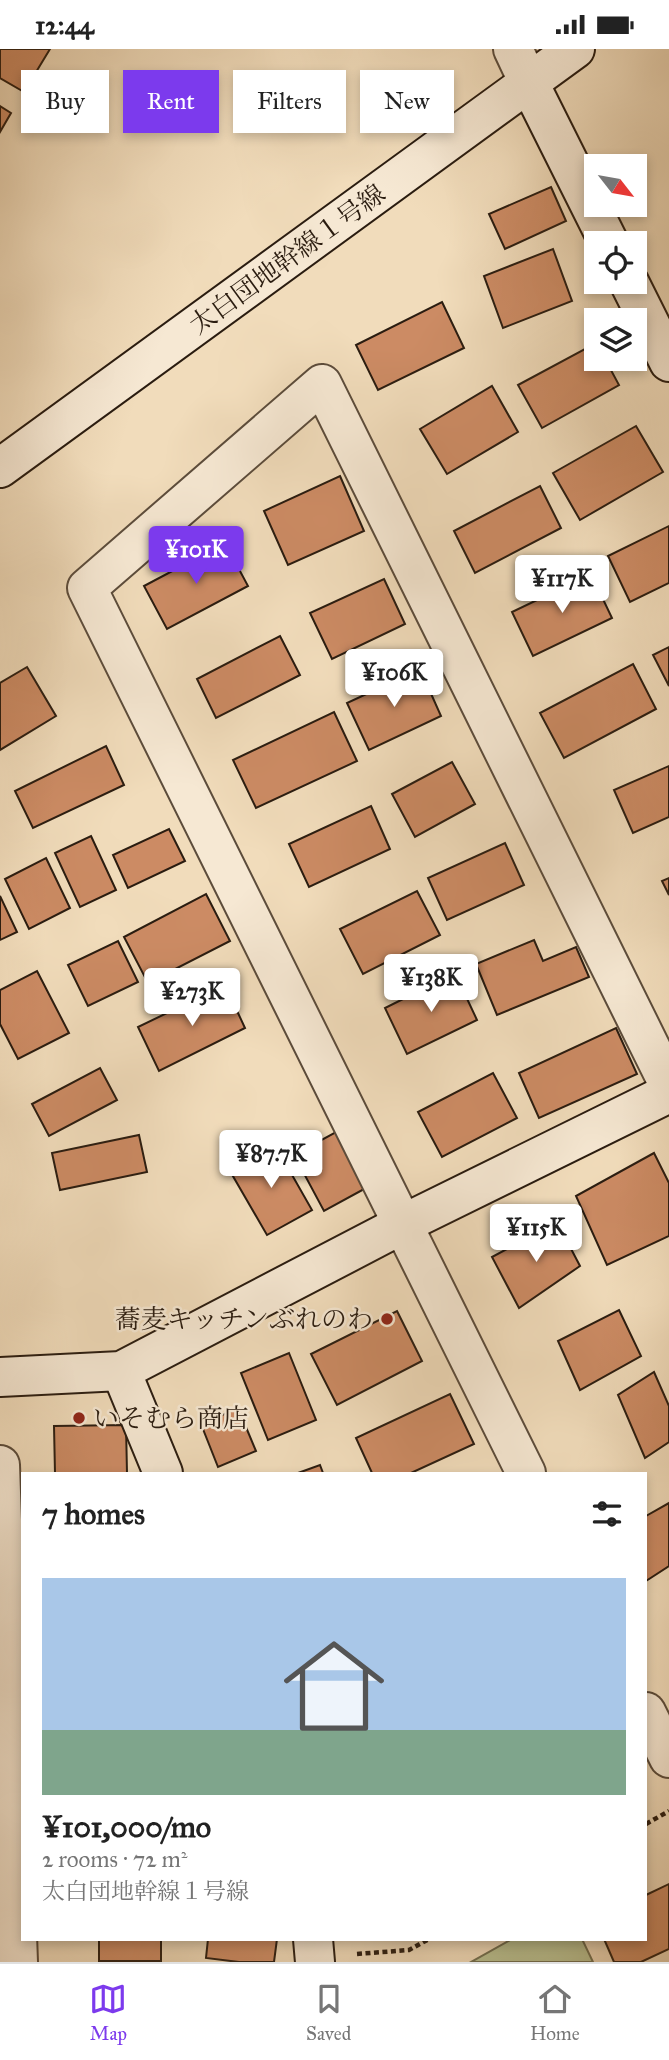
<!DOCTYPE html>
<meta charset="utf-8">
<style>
:root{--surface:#fff;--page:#f2f2f2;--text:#222;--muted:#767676;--line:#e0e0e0;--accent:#7c3aed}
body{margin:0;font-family:"IM FELL Great Primer","Noto Serif JP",serif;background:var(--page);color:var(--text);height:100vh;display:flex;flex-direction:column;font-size:26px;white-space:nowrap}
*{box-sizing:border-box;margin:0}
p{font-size:23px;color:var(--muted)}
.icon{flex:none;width:38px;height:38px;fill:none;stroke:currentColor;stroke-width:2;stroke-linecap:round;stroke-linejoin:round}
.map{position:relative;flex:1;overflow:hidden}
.sheet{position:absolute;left:21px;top:1423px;width:626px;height:469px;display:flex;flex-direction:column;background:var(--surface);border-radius:0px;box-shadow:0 4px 10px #0003}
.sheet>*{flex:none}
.top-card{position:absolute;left:21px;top:21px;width:628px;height:63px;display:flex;gap:14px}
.needle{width:46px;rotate:121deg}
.controls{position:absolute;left:584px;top:105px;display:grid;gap:14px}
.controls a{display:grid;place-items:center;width:63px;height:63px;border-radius:0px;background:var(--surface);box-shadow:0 4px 10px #0003;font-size:35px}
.price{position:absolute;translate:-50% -60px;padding:0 16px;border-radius:7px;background:#fff;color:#222;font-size:23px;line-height:46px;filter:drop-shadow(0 2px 4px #0008)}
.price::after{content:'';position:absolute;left:50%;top:42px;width:21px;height:16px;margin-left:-10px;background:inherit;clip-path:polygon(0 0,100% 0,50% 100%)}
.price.selected{background:var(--accent);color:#fff}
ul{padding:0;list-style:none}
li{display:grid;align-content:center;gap:14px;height:371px;padding:0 21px}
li+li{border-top:2px solid var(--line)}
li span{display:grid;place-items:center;height:217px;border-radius:0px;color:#555}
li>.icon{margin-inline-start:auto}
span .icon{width:126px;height:126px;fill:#fffc;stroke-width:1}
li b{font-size:30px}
h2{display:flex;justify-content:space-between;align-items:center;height:84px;padding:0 21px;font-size:30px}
.tag{padding:0 24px;border-radius:0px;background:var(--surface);box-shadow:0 4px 10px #0003;font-size:24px;line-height:63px}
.tag.selected{background:var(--accent);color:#fff}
.status{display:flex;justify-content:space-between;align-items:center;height:49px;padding:0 35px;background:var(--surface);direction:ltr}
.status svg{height:19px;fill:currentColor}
.tabs{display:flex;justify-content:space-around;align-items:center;height:98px;border-top:2px solid var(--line);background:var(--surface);font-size:19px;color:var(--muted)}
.tabs a{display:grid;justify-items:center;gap:4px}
.tabs .selected{color:var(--accent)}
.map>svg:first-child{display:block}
.green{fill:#b8c091;stroke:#716e50;stroke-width:2}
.building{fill:#cc8b64;stroke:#2a1c10;stroke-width:2}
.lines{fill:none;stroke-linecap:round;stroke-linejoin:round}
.street-casing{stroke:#5c4c3b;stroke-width:42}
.secondary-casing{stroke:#2a1c10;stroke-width:42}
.path{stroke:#2a1c10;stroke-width:4.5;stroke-dasharray:5 3.5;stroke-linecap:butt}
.street{stroke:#f6e8d3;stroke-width:38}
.secondary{stroke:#f6e8d3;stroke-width:38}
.poi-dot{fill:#8f2418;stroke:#f6e8d3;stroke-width:2.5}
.labels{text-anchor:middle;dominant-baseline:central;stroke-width:5;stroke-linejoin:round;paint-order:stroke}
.street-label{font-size:26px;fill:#2a1c10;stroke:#f6e8d3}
.poi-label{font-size:26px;fill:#2a1c10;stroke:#f6e8d3;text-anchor:end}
</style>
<div class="status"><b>12:44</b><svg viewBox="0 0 49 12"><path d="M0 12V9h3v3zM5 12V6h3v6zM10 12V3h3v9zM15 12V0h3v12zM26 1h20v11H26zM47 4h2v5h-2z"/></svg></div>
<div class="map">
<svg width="669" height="1913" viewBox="0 0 669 1913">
<rect width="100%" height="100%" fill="#f1dcbb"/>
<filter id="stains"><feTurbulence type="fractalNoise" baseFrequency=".00286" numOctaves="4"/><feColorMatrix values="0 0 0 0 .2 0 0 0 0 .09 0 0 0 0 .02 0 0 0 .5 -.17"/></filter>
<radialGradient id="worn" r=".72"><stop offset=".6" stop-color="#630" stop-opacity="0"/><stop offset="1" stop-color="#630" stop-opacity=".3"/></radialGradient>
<path class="green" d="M512 1890H582L593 1913H471Z"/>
<g class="building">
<path d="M0 0H50L24 43 0 29Z"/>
<path d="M0 57 11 64 0 83Z"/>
<path d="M551 138 566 172 505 200 489 165Z"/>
<path d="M553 200 572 252 503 279 484 227Z"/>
<path d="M442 253 464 299 378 341 356 296Z"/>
<path d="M596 294 597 310H605L619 336 542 379 518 336Z"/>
<path d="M492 337 518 383 447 425 420 380Z"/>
<path d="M636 377 663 423 580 471 553 424Z"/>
<path d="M340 427 364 482 288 516 264 462Z"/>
<path d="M540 437 561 479 475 524 454 482Z"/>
<path d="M669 477V534L630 553 608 507Z"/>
<path d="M225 494 248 537 167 580 144 537Z"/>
<path d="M591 525 612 569 533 607 512 563Z"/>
<path d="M384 530 405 575 332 610 310 564Z"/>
<path d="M280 587 300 626 216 669 197 630Z"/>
<path d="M669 598V637L653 606Z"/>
<path d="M633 615 656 660 564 709 540 664Z"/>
<path d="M27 618 56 667 0 701V634Z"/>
<path d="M420 620 441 667 369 701 347 654Z"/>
<path d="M334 663 357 712 256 759 233 711Z"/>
<path d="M106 697 124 736 33 779 15 742Z"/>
<path d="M452 713 475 755 415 788 392 745Z"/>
<path d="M669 717V768L633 784 614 741Z"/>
<path d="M371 757 390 800 309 838 289 795Z"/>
<path d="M169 780 185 812 128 839 113 806Z"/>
<path d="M91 787 116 841 80 858 55 804Z"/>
<path d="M505 794 524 836 447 871 428 829Z"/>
<path d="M46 809 70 859 29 880 5 830Z"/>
<path d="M669 829V846L662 832Z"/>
<path d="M417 842 440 886 363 925 340 880Z"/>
<path d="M206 845 230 892 148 934 124 888Z"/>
<path d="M0 847 17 883 0 891Z"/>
<path d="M534 891 543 912 576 898 589 928 497 966 476 915Z"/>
<path d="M118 892 138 933 88 957 68 916Z"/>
<path d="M37 922 69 984 18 1010 0 975V941Z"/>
<path d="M455 924 477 971 407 1005 385 959Z"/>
<path d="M225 936 245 979 159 1022 138 978Z"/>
<path d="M616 979 637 1025 539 1069 519 1024Z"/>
<path d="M100 1019 117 1051 49 1087 32 1055Z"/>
<path d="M493 1024 517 1069 442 1108 418 1063Z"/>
<path d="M336 1083 366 1139 324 1162 294 1106Z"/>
<path d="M139 1086 147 1123 60 1141 52 1104Z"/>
<path d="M275 1096 312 1161 267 1186 230 1122Z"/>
<path d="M654 1104 669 1134V1187L607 1216 576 1147Z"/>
<path d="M557 1173 580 1217 519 1259 492 1208Z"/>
<path d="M619 1261 641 1307 580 1341 558 1292Z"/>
<path d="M397 1262 422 1312 337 1356 311 1305Z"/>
<path d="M289 1304 316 1371 268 1391 241 1324Z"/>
<path d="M654 1323 669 1357V1393L645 1409 618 1346Z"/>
<path d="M450 1345 474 1395 411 1424H372L356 1389Z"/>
<path d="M238 1359 256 1402 218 1418 201 1375Z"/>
<path d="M126 1376 127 1424H55L54 1377Z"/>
<path d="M320 1416 323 1424H298Z"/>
<path d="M669 1454V1517L646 1532V1467Z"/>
<path d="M669 1835V1900L641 1913H614L604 1890H646V1846Z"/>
<rect x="99" y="1890" width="62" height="22"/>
<path d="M208 1890H277L274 1913H239L206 1909Z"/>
</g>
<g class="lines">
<defs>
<g id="street">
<path d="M513 0 529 34"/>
<path d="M0 1416 18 1913"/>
<path d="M526 1424 87 539 322 335 669 1036"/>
<path d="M646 1663 669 1709"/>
</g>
<g id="secondary">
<path d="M529 34 609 194"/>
<path d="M629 233 669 313"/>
<path d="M0 419 575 0"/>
<path d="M121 1322 163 1424"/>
<path d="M0 1328 121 1322 401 1176 669 1044"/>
<path d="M313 1890 315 1913"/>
</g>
</defs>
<use href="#street" class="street-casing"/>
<use href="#secondary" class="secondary-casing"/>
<g class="path">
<path d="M646 1775 669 1762"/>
<path d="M357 1905 409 1901 429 1890"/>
</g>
<use href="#street" class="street"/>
<use href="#secondary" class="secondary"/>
</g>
<g class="poi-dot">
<circle cx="387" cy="1270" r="7"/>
<circle cx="79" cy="1369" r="7"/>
</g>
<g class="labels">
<g class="street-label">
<text transform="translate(287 210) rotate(-36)">太白団地幹線１号線</text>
</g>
<g class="poi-label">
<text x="373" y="1270">蕎麦キッチンぶれのわ</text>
<text x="93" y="1369" text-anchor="start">いそむら商店</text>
</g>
</g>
<rect width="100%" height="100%" filter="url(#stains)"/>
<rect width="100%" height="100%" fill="url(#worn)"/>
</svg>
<div class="controls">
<a><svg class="needle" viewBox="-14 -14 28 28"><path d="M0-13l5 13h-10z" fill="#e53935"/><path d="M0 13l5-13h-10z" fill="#767676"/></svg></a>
<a><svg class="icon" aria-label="locate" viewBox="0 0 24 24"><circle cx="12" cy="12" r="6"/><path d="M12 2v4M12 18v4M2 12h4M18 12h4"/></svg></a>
<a><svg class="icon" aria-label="layers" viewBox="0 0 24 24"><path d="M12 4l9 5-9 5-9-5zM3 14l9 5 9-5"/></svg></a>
</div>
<b class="price selected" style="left:196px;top:537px">¥101K</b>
<b class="price" style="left:562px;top:566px">¥117K</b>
<b class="price" style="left:394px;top:660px">¥106K</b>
<b class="price" style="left:431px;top:965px">¥138K</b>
<b class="price" style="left:192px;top:979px">¥273K</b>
<b class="price" style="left:271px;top:1141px">¥87.7K</b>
<b class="price" style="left:536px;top:1215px">¥115K</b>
<div class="top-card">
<a class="tag">Buy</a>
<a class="tag selected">Rent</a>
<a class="tag">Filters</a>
<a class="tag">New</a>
</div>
<section class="sheet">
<h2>7 homes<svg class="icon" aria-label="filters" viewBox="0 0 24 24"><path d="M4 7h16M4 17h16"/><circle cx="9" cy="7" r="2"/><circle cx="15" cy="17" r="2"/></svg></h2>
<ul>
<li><span style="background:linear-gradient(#a9c7e8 70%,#7fa58c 0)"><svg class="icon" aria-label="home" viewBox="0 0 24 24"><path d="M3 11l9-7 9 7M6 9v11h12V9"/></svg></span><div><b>¥101,000/mo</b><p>2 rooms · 72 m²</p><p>太白団地幹線１号線</p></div></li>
</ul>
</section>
</div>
<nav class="tabs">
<a class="selected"><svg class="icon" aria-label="map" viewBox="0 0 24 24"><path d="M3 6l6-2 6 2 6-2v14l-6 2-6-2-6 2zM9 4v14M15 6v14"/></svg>Map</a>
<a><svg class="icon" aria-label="saved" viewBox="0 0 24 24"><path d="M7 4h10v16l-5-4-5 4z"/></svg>Saved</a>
<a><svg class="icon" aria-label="home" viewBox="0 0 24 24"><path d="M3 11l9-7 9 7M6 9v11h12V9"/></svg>Home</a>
</nav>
